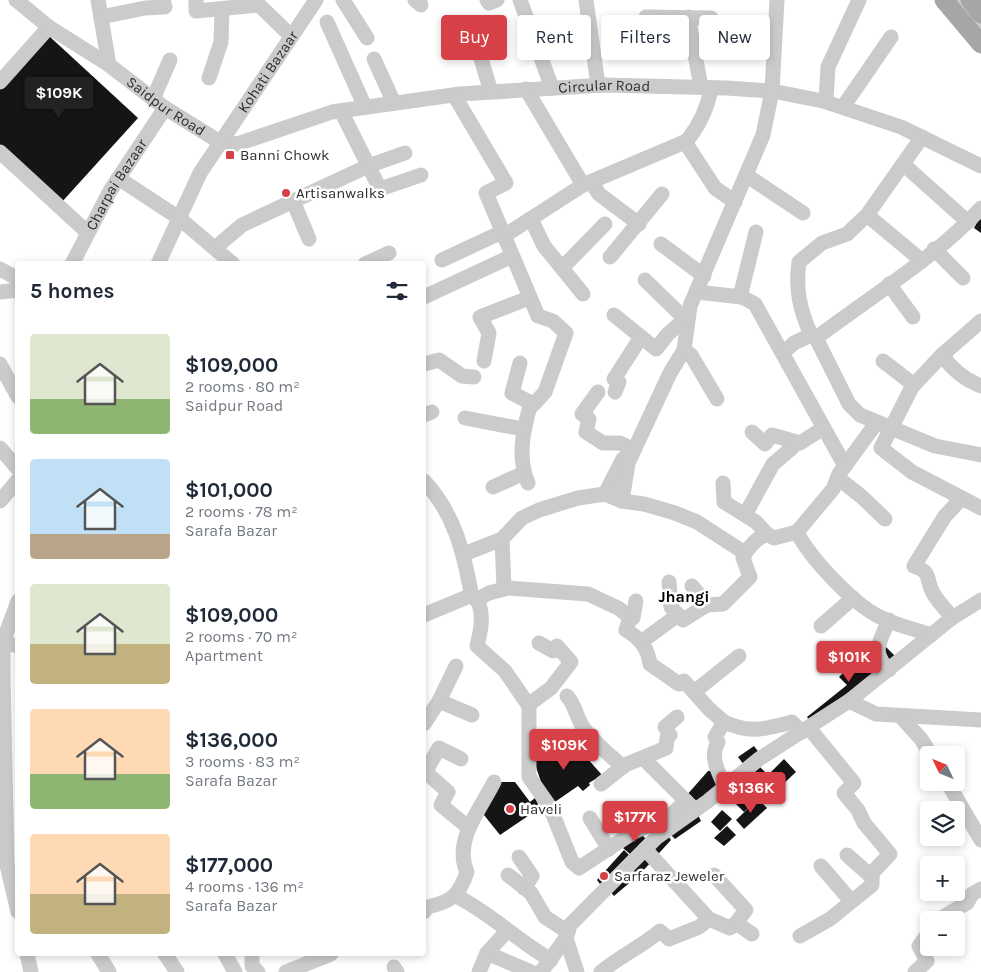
<!DOCTYPE html>
<meta charset="utf-8">
<style>
:root{--surface:#fff;--page:#f2f2f3;--text:#1f2937;--muted:#747a83;--accent:#d64046}
body{margin:0;font-family:Karla,sans-serif;background:var(--page);color:var(--text);height:100vh;display:flex;flex-direction:column;font-size:19px;white-space:nowrap}
*{box-sizing:border-box;margin:0}
p{font-size:16px;color:var(--muted)}
.icon{flex:none;width:28px;height:28px;fill:none;stroke:currentColor;stroke-width:2;stroke-linecap:round;stroke-linejoin:round}
.map{position:relative;flex:1;overflow:hidden}
.panel{position:absolute;left:15px;top:261px;width:411px;height:695px;display:flex;flex-direction:column;background:var(--surface);border-radius:5px;box-shadow:0 2px 8px #0003}
.panel>*{flex:none}
.hud{position:absolute;left:441px;top:15px;width:464px;height:45px;display:flex;gap:10px}
.needle{width:32px;rotate:313deg}
.controls{position:absolute;left:920px;top:746px;display:grid;gap:10px}
.controls a{display:grid;place-items:center;width:45px;height:45px;border-radius:5px;background:var(--surface);box-shadow:0 2px 8px #0003;font-size:25px}
.price{position:absolute;translate:-50% -42px;padding:0 11px;border-radius:5px;background:var(--accent);color:#fff;font-size:16px;line-height:32px;filter:drop-shadow(0 1px 2px #0008)}
.price::after{content:'';position:absolute;left:50%;top:30px;width:15px;height:11px;margin-left:-8px;background:inherit;clip-path:polygon(0 0,100% 0,50% 100%)}
.price.current{background:#222;color:#fff}
ul{padding:0;list-style:none}
li{display:flex;align-items:center;gap:15px;height:125px;padding:0 15px}
li span{display:grid;place-items:center;flex:none;width:140px;height:100px;border-radius:5px;color:#555}
li>.icon{margin-inline-start:auto}
span .icon{width:60px;height:60px;fill:#fffc;stroke-width:1}
li b{font-size:21px}
h2{display:flex;justify-content:space-between;align-items:center;height:60px;padding:0 15px;font-size:21px}
.tag{padding:0 18px;border-radius:5px;background:var(--surface);box-shadow:0 2px 8px #0003;font-size:18px;line-height:45px}
.tag.current{background:var(--accent);color:#fff}
.map>svg:first-child{display:block}
.building{fill:#151515}
.lines{fill:none;stroke-linecap:round;stroke-linejoin:round}
.minor{stroke:#cbcbcb;stroke-width:15}
.major{stroke:#a6a6a6;stroke-width:19}
.poi-dot{fill:#d64046;stroke:#fff;stroke-width:2}
.labels{text-anchor:middle;dominant-baseline:central;stroke-width:5;stroke-linejoin:round;paint-order:stroke}
.street-label{font-size:15px;fill:#2e2e2e;stroke:#fff}
.poi-label{font-size:15px;fill:#2e2e2e;stroke:#fff;text-anchor:start}
.neighbourhood-label{font-size:16px;font-weight:bold;fill:#000;stroke:#fff}
</style>
<div class="map">
<svg width="981" height="972" viewBox="0 0 981 972">
<rect width="100%" height="100%" fill="#fff"/>
<g class="building">
<path d="M48 35 138 118 61 203 0 146V87Z"/>
<path d="M981 215V233L974 228Z"/>
<path d="M883 644 898 659 887 664Z"/>
<path d="M865 651 880 669 812 724 807 717 847 685 839 677Z"/>
<path d="M551 742 557 743 562 750 565 748 569 752 580 744 586 757 602 775 589 783 590 785 583 791 578 786 552 804 542 785 534 761Z"/>
<path d="M754 746 760 754 744 765 738 757Z"/>
<path d="M784 759 796 772 780 787 768 775Z"/>
<path d="M758 765 765 772 752 783 744 776Z"/>
<path d="M717 770 725 787 697 806 686 796 708 771Z"/>
<path d="M764 777 774 786 762 798 752 789Z"/>
<path d="M494 782H515L530 802 535 798 540 808 500 835 480 810Z"/>
<path d="M727 791 732 796 723 804 718 800Z"/>
<path d="M750 791 758 798 744 812 736 804Z"/>
<path d="M758 799 767 808 744 829 736 820Z"/>
<path d="M722 810 732 819 720 831 711 822Z"/>
<path d="M697 813 701 821 675 839 669 833Z"/>
<path d="M727 826 736 835 724 846 714 838Z"/>
<path d="M639 832 646 839 630 854 623 848Z"/>
<path d="M667 834 671 840 641 873 614 896 609 890Z"/>
<path d="M624 850 629 855 600 884 597 880Z"/>
</g>
<g class="lines">
<g class="minor">
<path id="s1" d="M16 0 49 27 109 65 165 108 220 142 237 144 332 112 460 94 604 85 726 88 772 91 823 101 901 127 981 166"/>
<path d="M98 0 109 65"/>
<path d="M196 0V11L259 5 291 36"/>
<path d="M343 0 367 38"/>
<path d="M415 0 421 5"/>
<path d="M487 0 489 3 497 0"/>
<path d="M520 0 552 88"/>
<path d="M586 0 598 85"/>
<path d="M960 0 981 26"/>
<path d="M101 17 145 8 165 7 163 0"/>
<path d="M646 17 711 18"/>
<path d="M688 17 701 87"/>
<path d="M327 22 365 107"/>
<path d="M477 45 491 92"/>
<path d="M374 59 394 103"/>
<path d="M209 78 221 42 222 10"/>
<path d="M0 82 49 27"/>
<path d="M526 89 583 185"/>
<path d="M454 95 506 183 486 193 538 316 553 321 566 333 545 392 533 405 531 403C523 430 517 457 528 483"/>
<path d="M153 99 170 60"/>
<path d="M826 101 828 67 859 0"/>
<path d="M843 107 891 37"/>
<path d="M341 111 380 189 421 175"/>
<path d="M685 142 715 188 735 202"/>
<path d="M0 152 87 232"/>
<path d="M903 164 968 222"/>
<path d="M746 175 803 213"/>
<path d="M118 178 179 218 233 264"/>
<path d="M591 182 599 194 639 224"/>
<path d="M293 201 309 239"/>
<path d="M867 215 921 260"/>
<path d="M531 219 544 246 583 294"/>
<path d="M504 236 583 185 687 141C700 124 708 108 711 88"/>
<path d="M661 244 704 276"/>
<path d="M215 248 242 225 368 166 405 153"/>
<path d="M934 249 963 278"/>
<path d="M610 257 662 194"/>
<path d="M442 260 502 232"/>
<path id="s2" d="M72 264 110 191 165 108"/>
<path id="s3" d="M158 264 200 173 316 0"/>
<path d="M365 264 389 253"/>
<path d="M562 268 605 224"/>
<path d="M0 269 18 279"/>
<path d="M645 280 685 319"/>
<path d="M889 284 913 317"/>
<path d="M0 292 18 290"/>
<path d="M696 292 742 297 755 304 845 466"/>
<path d="M424 297 512 256"/>
<path d="M740 297 756 232"/>
<path d="M614 315 656 349 667 335 688 316"/>
<path d="M981 321 942 355 912 387 881 448 912 472 981 508"/>
<path d="M811 335C800 310 795 289 799 262L822 243 847 234 867 215 922 137"/>
<path d="M816 338C870 297 935 258 981 208"/>
<path d="M684 350 691 355 717 399"/>
<path d="M784 352 794 343 811 335 816 338 849 404 860 415 935 446 981 455"/>
<path d="M942 355C952 369 965 380 981 386"/>
<path d="M484 361 489 333 480 317 529 298"/>
<path d="M883 361 914 385"/>
<path d="M520 363 512 393 531 403"/>
<path d="M0 364 18 397"/>
<path d="M424 364 439 360 462 376 474 377"/>
<path d="M598 392 582 414 589 419 586 432 603 443H620L634 450"/>
<path d="M615 392 619 382 614 379 641 337"/>
<path d="M424 415 432 412"/>
<path d="M465 418 523 429"/>
<path d="M752 432 765 444 772 435 800 443 822 429"/>
<path d="M0 448 18 469"/>
<path d="M838 478 862 497 885 519"/>
<path d="M424 481C454 513 463 550 471 592 472 598 478 599 479 604 484 618 480 633 477 646L505 671 529 706V777L550 807 572 862 579 868 634 832 656 822 659 826 686 801"/>
<path d="M723 483 724 502 756 522 767 534"/>
<path d="M493 487 524 473"/>
<path d="M605 494 623 459 627 457"/>
<path d="M0 501 18 480"/>
<path d="M622 501 628 463 670 373 684 350 690 306 763 135 772 91 777 0"/>
<path d="M745 515 773 464 793 447"/>
<path d="M797 532C810 558 853 604 880 617 895 625 915 629 931 635"/>
<path d="M502 539 504 589"/>
<path d="M464 554 502 539 522 518 539 510 578 498 605 494 622 501 644 504 675 513 697 522 745 553"/>
<path d="M669 582 671 607 678 615"/>
<path d="M692 586 707 605"/>
<path d="M476 600 489 593 508 588 588 594 618 608 630 617 626 630C640 638 648 648 650 664L679 684 684 681 709 709 724 722 715 737 718 742C709 757 719 773 725 787"/>
<path d="M18 601 3 642V676L7 865 18 912"/>
<path d="M424 615 472 595"/>
<path d="M630 617 633 618 636 601"/>
<path d="M952 618C946 609 938 602 933 593 925 579 933 573 914 566L945 516 961 499"/>
<path d="M821 626 853 598"/>
<path d="M0 642 18 646"/>
<path d="M641 642 678 615 683 620 707 605 723 604 750 577 743 558C747 548 757 538 767 534L774 538 797 532 833 489 839 474 877 422"/>
<path d="M889 670C870 651 880 642 889 620"/>
<path d="M694 692 739 656"/>
<path d="M567 696C576 706 576 717 583 727 594 743 609 754 623 767"/>
<path d="M439 701 472 715"/>
<path d="M849 701 876 714 981 720"/>
<path d="M528 705 551 688 571 662 557 646 553 651 539 643"/>
<path d="M902 718 921 739 931 755"/>
<path d="M724 722C751 734 764 729 792 722L802 732"/>
<path d="M424 724 439 701 456 666"/>
<path d="M461 759 439 748 427 769 428 774 448 792 441 805 469 828"/>
<path d="M644 759 692 807"/>
<path d="M947 782 981 840"/>
<path d="M601 784 625 765 666 748 667 738 670 735 665 727 677 717"/>
<path d="M590 818 609 849"/>
<path d="M645 849 709 919 730 928 736 923 752 934"/>
<path d="M847 855 872 877"/>
<path d="M519 857 532 876 524 888"/>
<path d="M821 866 851 901"/>
<path d="M508 875 531 893 545 917 568 932"/>
<path d="M714 875 746 910 736 923"/>
<path d="M456 896C489 912 518 941 551 960"/>
<path d="M424 912 427 907C451 902 459 896 467 872 453 841 480 810 494 782"/>
<path d="M938 920 967 903 972 894 981 889"/>
<path d="M800 936 830 919 872 885V873L890 854 864 823 858 810 844 793 854 783 809 728"/>
<path d="M487 953 531 972"/>
<path d="M27 954 31 972"/>
<path d="M98 954 109 972"/>
<path d="M165 954 177 972"/>
<path d="M225 954 235 972"/>
<path d="M252 954V966L258 972"/>
<path d="M394 967 397 972"/>
<path d="M286 972 331 954"/>
<path d="M479 972 487 953 507 931"/>
<path d="M541 972 566 938"/>
<path d="M577 972 566 938 570 925 656 838 708 801 759 759 849 701 952 618 981 600"/>
<path d="M601 972C620 956 641 947 660 931L669 939 699 927 709 919"/>
<path d="M915 972 927 961 919 946 929 932"/>
</g>
<g class="major">
<path d="M944 0 981 44"/>
<path d="M970 0 981 14"/>
</g>
</g>
<g class="poi-dot">
<rect x="225" y="150" width="10" height="10" rx="2.5"/>
<circle cx="286" cy="193" r="5"/>
<circle cx="510" cy="809" r="5"/>
<circle cx="604" cy="876" r="5"/>
</g>
<g class="labels">
<g class="street-label">
<text stroke="none"><textPath href="#s3" startOffset="222">Kohati Bazaar</textPath></text>
<text stroke="none"><textPath href="#s1" startOffset="640">Circular Road</textPath></text>
<text stroke="none"><textPath href="#s1" startOffset="184">Saidpur Road</textPath></text>
<text stroke="none"><textPath href="#s2" startOffset="91">Charpai Bazaar</textPath></text>
</g>
<g class="poi-label">
<text x="240" y="155">Banni Chowk</text>
<text x="296" y="193">Artisanwalks</text>
<text x="520" y="809">Haveli</text>
<text x="614" y="876">Sarfaraz Jeweler</text>
</g>
<g class="neighbourhood-label">
<text x="684" y="596">Jhangi</text>
</g>
</g>
</svg>
<div class="controls">
<a><svg class="needle" viewBox="-14 -14 28 28"><path d="M0-13l5 13h-10z" fill="#e53935"/><path d="M0 13l5-13h-10z" fill="#747a83"/></svg></a>
<a><svg class="icon" aria-label="layers" viewBox="0 0 24 24"><path d="M12 4l9 5-9 5-9-5zM3 14l9 5 9-5"/></svg></a>
<a>+</a>
<a>−</a>
</div>
<b class="price current" style="left:59px;top:119px">$109K</b>
<b class="price" style="left:849px;top:683px">$101K</b>
<b class="price" style="left:564px;top:771px">$109K</b>
<b class="price" style="left:751px;top:814px">$136K</b>
<b class="price" style="left:635px;top:843px">$177K</b>
<div class="hud">
<a class="tag current">Buy</a>
<a class="tag">Rent</a>
<a class="tag">Filters</a>
<a class="tag">New</a>
</div>
<section class="panel">
<h2>5 homes<svg class="icon" aria-label="filters" viewBox="0 0 24 24"><path d="M4 7h16M4 17h16"/><circle cx="9" cy="7" r="2"/><circle cx="15" cy="17" r="2"/></svg></h2>
<ul>
<li><span style="background:linear-gradient(#dfe7d0 65%,#8fb573 0)"><svg class="icon" aria-label="home" viewBox="0 0 24 24"><path d="M3 11l9-7 9 7M6 9v11h12V9"/></svg></span><div><b>$109,000</b><p>2 rooms · 80 m²</p><p>Saidpur Road</p></div></li>
<li><span style="background:linear-gradient(#bfe0f5 75%,#b9a48a 0)"><svg class="icon" aria-label="home" viewBox="0 0 24 24"><path d="M3 11l9-7 9 7M6 9v11h12V9"/></svg></span><div><b>$101,000</b><p>2 rooms · 78 m²</p><p>Sarafa Bazar</p></div></li>
<li><span style="background:linear-gradient(#dfe7d0 60%,#c2b280 0)"><svg class="icon" aria-label="home" viewBox="0 0 24 24"><path d="M3 11l9-7 9 7M6 9v11h12V9"/></svg></span><div><b>$109,000</b><p>2 rooms · 70 m²</p><p>Apartment</p></div></li>
<li><span style="background:linear-gradient(#ffd9b3 65%,#8fb573 0)"><svg class="icon" aria-label="home" viewBox="0 0 24 24"><path d="M3 11l9-7 9 7M6 9v11h12V9"/></svg></span><div><b>$136,000</b><p>3 rooms · 83 m²</p><p>Sarafa Bazar</p></div></li>
<li><span style="background:linear-gradient(#ffd9b3 60%,#c2b280 0)"><svg class="icon" aria-label="home" viewBox="0 0 24 24"><path d="M3 11l9-7 9 7M6 9v11h12V9"/></svg></span><div><b>$177,000</b><p>4 rooms · 136 m²</p><p>Sarafa Bazar</p></div></li>
</ul>
</section>
</div>
